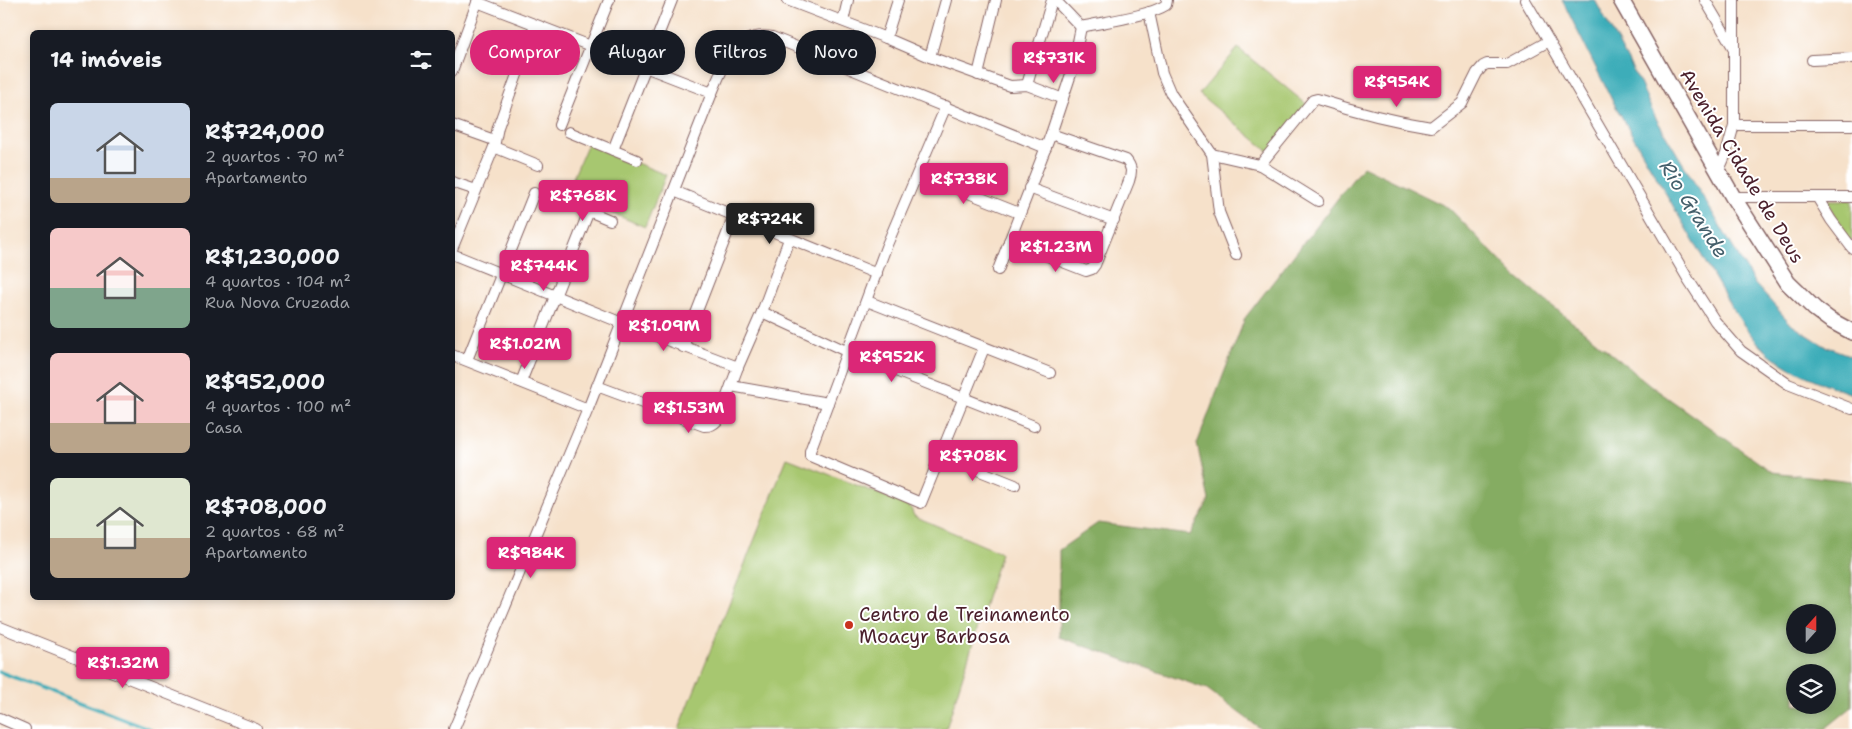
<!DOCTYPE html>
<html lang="pt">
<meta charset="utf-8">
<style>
:root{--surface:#171b24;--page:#242831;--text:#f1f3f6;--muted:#9ea1a6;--accent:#db2777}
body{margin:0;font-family:"Shantell Sans",sans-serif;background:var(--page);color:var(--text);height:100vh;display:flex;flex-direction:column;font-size:19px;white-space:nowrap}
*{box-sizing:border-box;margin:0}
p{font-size:16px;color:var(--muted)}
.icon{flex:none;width:28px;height:28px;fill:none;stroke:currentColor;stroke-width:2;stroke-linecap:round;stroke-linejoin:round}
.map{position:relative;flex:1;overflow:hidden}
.panel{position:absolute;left:30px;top:30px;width:425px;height:570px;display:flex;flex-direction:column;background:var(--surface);border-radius:8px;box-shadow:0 2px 8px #0003}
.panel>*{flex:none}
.top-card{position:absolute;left:470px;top:30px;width:475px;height:45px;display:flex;gap:10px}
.needle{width:32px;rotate:21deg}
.fabs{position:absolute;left:1786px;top:604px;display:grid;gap:10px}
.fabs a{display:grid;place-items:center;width:50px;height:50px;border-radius:50%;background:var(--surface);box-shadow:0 2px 8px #0003;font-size:25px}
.price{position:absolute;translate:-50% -42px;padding:0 11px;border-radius:5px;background:var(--accent);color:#fff;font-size:16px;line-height:32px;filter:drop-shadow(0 1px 2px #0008)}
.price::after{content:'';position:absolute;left:50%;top:30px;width:15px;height:11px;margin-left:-8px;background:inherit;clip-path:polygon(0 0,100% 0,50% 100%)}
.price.selected{background:#222;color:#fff}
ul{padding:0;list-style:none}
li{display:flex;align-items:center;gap:15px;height:125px;padding:0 20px}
li span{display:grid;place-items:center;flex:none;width:140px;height:100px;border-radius:8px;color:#555}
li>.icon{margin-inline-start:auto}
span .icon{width:60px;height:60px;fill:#fffc;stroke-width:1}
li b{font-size:21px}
h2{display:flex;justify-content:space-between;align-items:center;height:60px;padding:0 20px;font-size:21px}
.pill{padding:0 18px;border-radius:22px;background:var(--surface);box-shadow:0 2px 8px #0003;font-size:18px;line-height:45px}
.pill.selected{background:var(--accent);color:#fff}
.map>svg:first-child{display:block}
.green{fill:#a7c76f;stroke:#78734d}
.forest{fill:#85ac62;stroke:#686646;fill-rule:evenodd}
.water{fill:#3dadb9;stroke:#446672}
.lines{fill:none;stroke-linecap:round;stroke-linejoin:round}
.stream{stroke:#3dadb9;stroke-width:4}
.street-casing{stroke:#866363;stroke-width:12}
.secondary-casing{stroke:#866363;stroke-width:18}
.street{stroke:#fff;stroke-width:10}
.secondary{stroke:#fff;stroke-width:15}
.poi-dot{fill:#c8321e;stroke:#fff;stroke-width:2}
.labels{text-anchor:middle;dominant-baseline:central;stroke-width:4;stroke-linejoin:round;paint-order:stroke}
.street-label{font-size:19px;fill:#4a1f2b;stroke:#fff}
.poi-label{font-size:19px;fill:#4a1f2b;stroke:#fff;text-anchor:start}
.water-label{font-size:20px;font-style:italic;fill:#445f6b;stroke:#fff}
</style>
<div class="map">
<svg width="1852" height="729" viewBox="0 0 1852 729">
<rect width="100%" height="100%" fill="#fff"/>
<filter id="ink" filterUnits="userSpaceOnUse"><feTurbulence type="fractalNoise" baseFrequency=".02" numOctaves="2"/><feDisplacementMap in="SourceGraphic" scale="10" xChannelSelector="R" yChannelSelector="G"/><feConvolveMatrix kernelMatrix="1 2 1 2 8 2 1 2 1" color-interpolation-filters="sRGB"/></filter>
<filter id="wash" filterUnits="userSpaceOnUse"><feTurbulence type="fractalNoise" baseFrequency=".0096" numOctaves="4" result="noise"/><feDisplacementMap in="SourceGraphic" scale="20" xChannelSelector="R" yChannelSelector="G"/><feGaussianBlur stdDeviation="1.12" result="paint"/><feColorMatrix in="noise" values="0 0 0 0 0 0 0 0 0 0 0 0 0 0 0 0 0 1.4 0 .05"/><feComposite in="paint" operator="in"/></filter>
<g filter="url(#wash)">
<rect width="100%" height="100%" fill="#f6e1ca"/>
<g class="green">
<path d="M1238 48 1311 108 1272 154 1199 94Z"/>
<path d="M588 143 666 175 645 227 566 194Z"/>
<path d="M1827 200H1852V241L1846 239Z"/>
<path d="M787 458 910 506 914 516 1001 553 946 729H679Z"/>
</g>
<path class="forest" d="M1363 166 1449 208 1515 276 1654 388 1772 472 1852 481V707L1825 729H1261L1207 689 1059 637V550L1098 523 1190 535 1209 500 1197 444 1245 318ZM1795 612H1828V645H1795ZM1795 672H1828V705H1795Z"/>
<path class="water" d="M1562 0H1595L1640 83 1654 115 1755 284 1792 325 1825 346 1852 356V394C1824 384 1796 374 1772 356 1755 343 1742 323 1730 305L1612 100Z"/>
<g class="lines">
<path class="stream" d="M0 672 150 729"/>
</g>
</g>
<g filter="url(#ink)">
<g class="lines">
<defs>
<g id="street">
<path d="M787 0 886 38 930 57 1010 86 1027 85 1063 99"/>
<path d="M1055 0 1081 27"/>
<path d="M1525 0 1688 279 1715 321 1741 351 1788 384 1852 409"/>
<path d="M1705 0 1734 49"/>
<path d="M477 2 712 93"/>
<path d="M1149 12 1162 73 1171 94 1212 154 1219 212 1236 255"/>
<path d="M843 21 848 0"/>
<path d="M1081 27C1103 22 1149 16 1166 5L1167 0"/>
<path d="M886 38 898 0"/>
<path d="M930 57 946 0"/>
<path d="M1812 60 1852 58"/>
<path d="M452 71 478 0"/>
<path d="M978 75 996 0"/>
<path d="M1027 85 1052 0"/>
<path d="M946 106 886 247 810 451V456L921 503 984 348"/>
<path d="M452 125 494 140"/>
<path d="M559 125 609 0"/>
<path d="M1734 125H1852"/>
<path d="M569 132 637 160"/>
<path d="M494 147 538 165"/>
<path d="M613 150 672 0"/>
<path d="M1212 154 1260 165 1318 201"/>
<path d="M1260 165 1313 100 1317 99C1354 111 1393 121 1431 127L1462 103 1477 73 1483 66 1487 64H1507L1549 41"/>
<path d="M1719 170 1726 154 1734 125V0"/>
<path d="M918 173 1019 213"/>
<path d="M452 182 476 190"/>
<path d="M1029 188 1114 220"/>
<path d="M674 191 877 274"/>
<path d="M1733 197H1852"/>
<path d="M1817 197 1831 220 1852 248"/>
<path d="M565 201 610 220"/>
<path d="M1009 241 1086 271 1092 269 1095 265 1129 181C1132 172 1132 167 1126 160L1051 134"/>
<path d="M452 249 494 147 498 127 535 25"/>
<path d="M452 254 622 323 738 367 762 312 789 239"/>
<path d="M998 270 1051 134 1072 71 1081 27"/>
<path d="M867 301 1050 373"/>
<path d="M762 312 848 352 1034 426"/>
<path d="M683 347 734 216"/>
<path d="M452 355 588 409"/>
<path d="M467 360 534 193"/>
<path d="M521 382 589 211"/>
<path d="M597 386 704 426C711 426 713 425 718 420L738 367"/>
<path d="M731 386 828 403"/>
<path d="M940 455 1015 485"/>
<path d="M0 627 256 729"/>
<path d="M0 718 25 729"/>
<path d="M454 729 588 409 712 93C724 65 734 31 772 37L1046 148"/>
</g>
<path id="secondary" d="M1621 0 1733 197 1788 283 1815 309 1830 320 1852 332"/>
</defs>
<use href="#street" class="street-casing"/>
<use href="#secondary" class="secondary-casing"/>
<use href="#street" class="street"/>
<use href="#secondary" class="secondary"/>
</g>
</g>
<circle class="poi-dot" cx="849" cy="625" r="5"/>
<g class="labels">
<g class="street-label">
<text transform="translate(1742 166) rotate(59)">Avenida Cidade de Deus</text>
</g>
<g class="poi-label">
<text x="859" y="614">Centro de Treinamento<tspan x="859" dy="22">Moacyr Barbosa</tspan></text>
</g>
<g class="water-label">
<text transform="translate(1694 209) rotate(58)">Rio Grande</text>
</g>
</g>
</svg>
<div class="fabs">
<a><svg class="needle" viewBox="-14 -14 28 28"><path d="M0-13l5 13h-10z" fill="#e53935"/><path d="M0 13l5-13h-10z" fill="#9ea1a6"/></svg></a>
<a><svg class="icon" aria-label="layers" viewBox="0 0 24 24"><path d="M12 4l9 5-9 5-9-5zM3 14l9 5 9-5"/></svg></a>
</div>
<b class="price" style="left:1054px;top:84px">R$731K</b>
<b class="price" style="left:1397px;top:108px">R$954K</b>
<b class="price" style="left:964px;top:205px">R$738K</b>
<b class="price" style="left:583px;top:222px">R$768K</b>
<b class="price selected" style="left:770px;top:245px">R$724K</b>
<b class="price" style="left:1056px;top:273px">R$1.23M</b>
<b class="price" style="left:544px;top:292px">R$744K</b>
<b class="price" style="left:664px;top:352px">R$1.09M</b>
<b class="price" style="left:525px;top:370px">R$1.02M</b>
<b class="price" style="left:892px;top:383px">R$952K</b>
<b class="price" style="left:689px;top:434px">R$1.53M</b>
<b class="price" style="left:973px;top:482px">R$708K</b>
<b class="price" style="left:531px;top:579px">R$984K</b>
<b class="price" style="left:123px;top:689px">R$1.32M</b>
<div class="top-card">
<a class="pill selected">Comprar</a>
<a class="pill">Alugar</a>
<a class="pill">Filtros</a>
<a class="pill">Novo</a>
</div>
<section class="panel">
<h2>14 imóveis<svg class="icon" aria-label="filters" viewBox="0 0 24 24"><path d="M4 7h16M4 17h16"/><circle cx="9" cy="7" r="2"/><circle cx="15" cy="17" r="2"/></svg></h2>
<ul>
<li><span style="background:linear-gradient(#c9d6e8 75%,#b9a48a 0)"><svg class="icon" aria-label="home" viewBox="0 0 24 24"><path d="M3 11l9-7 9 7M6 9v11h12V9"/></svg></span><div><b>R$724,000</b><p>2 quartos · 70 m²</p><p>Apartamento</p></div></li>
<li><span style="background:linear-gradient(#f6c9c9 60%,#7fa58c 0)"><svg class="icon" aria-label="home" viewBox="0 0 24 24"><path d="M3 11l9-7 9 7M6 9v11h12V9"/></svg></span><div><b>R$1,230,000</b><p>4 quartos · 104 m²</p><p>Rua Nova Cruzada</p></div></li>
<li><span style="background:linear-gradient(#f6c9c9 70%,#b9a48a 0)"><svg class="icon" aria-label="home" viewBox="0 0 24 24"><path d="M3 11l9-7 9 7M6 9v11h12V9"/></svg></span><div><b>R$952,000</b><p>4 quartos · 100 m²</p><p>Casa</p></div></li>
<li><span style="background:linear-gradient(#dfe7d0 60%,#b9a48a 0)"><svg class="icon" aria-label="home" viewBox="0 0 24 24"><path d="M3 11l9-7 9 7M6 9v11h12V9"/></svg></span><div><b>R$708,000</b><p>2 quartos · 68 m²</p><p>Apartamento</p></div></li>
</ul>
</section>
</div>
